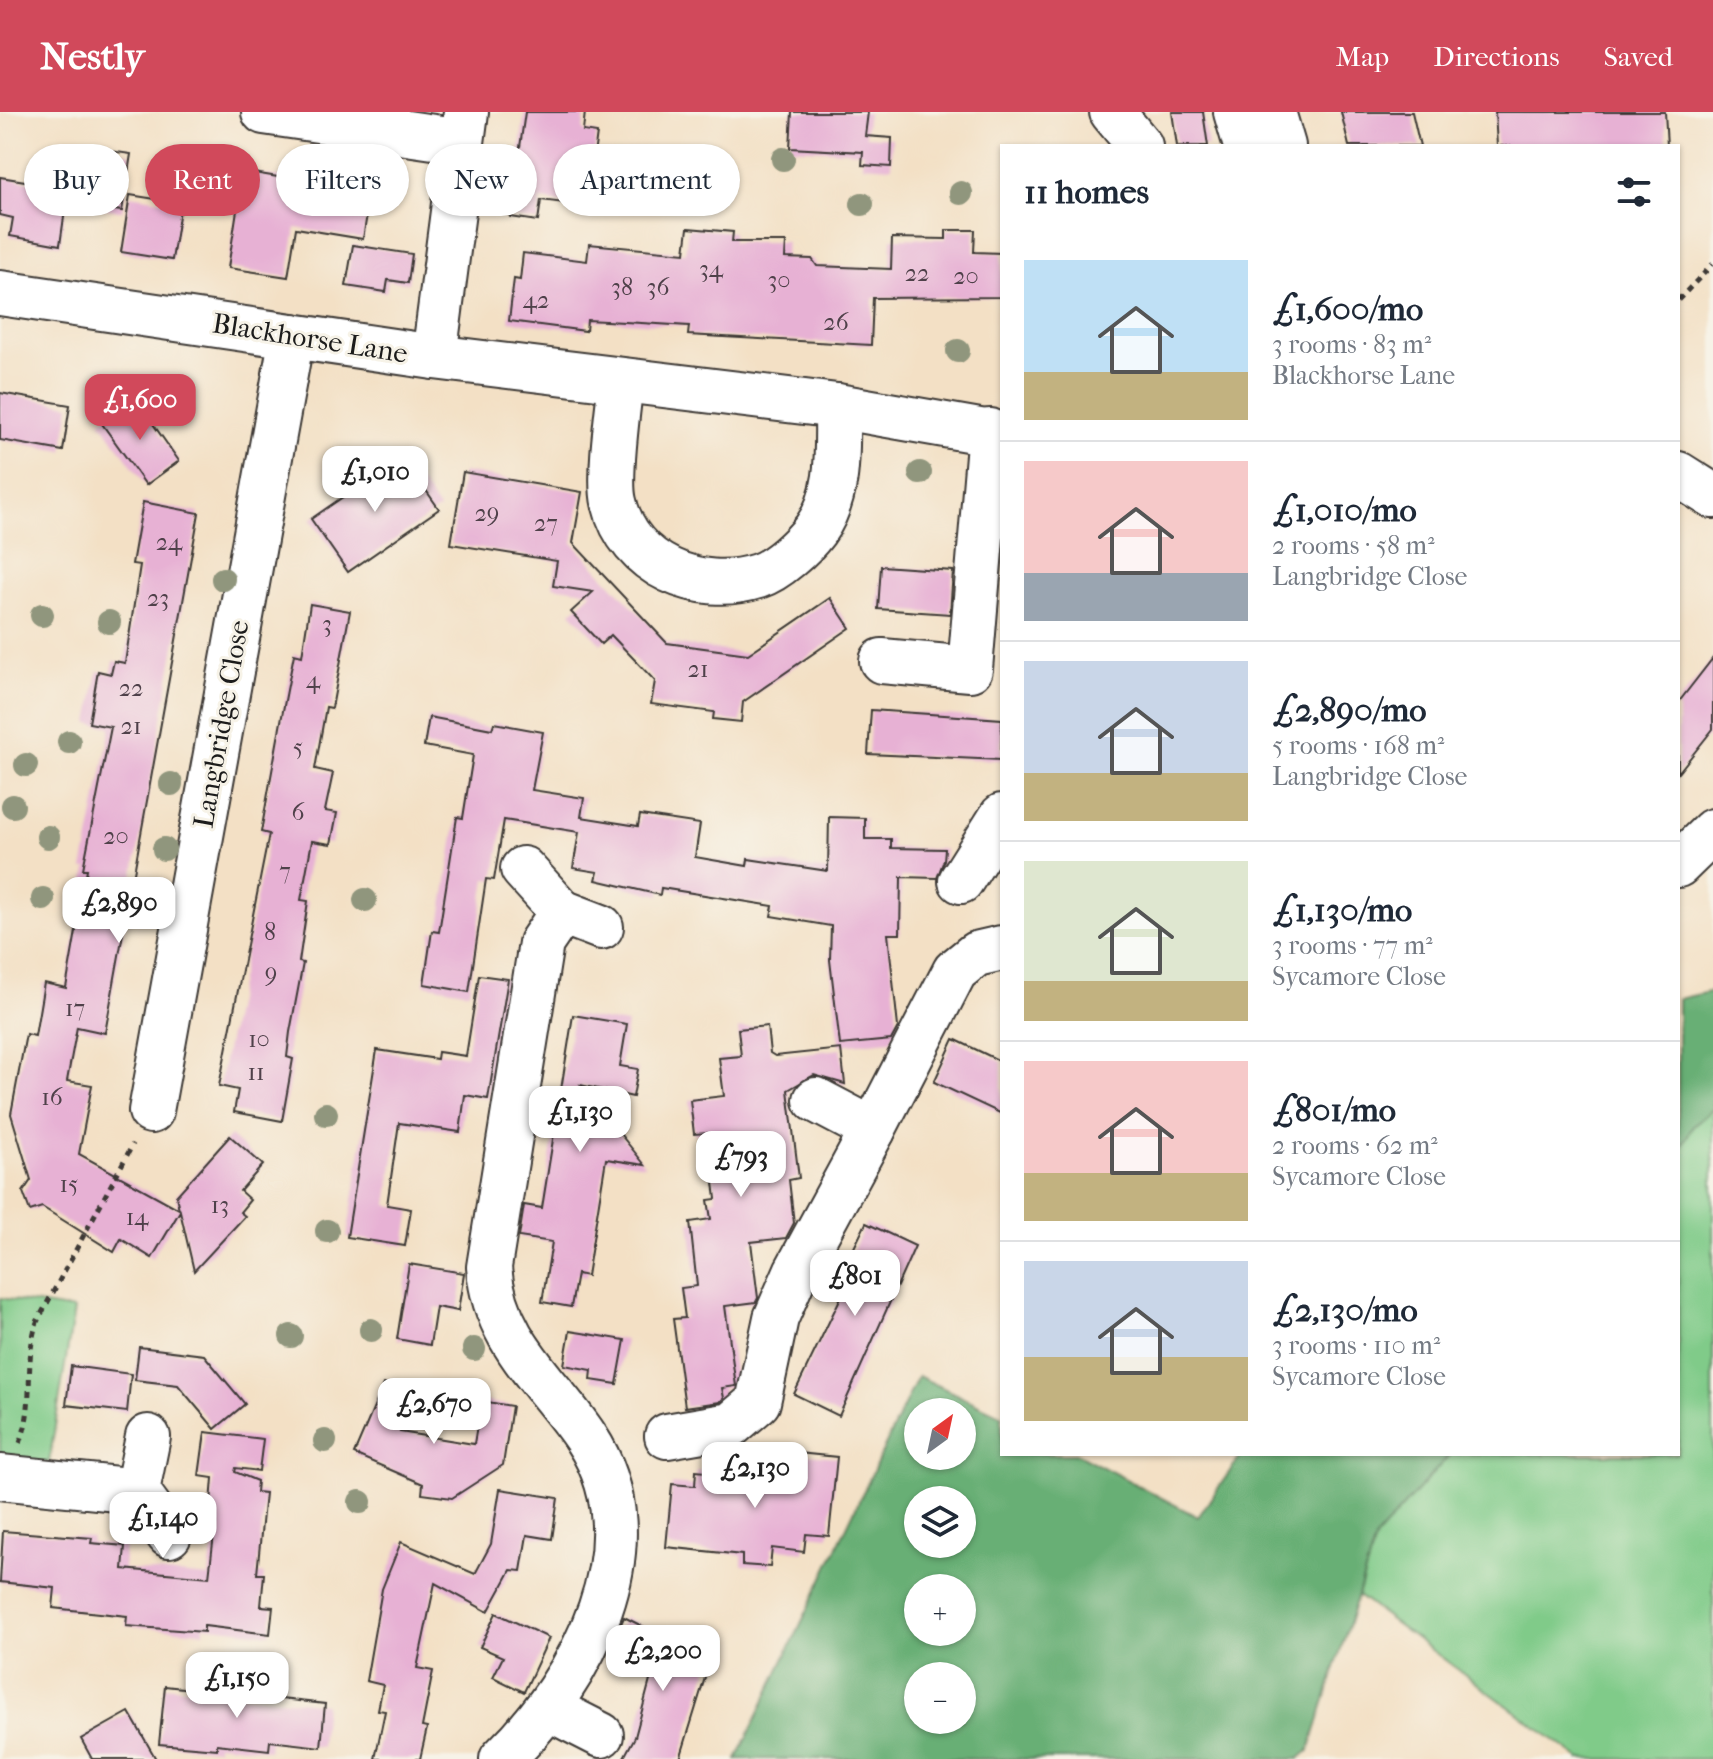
<!DOCTYPE html>
<meta charset="utf-8">
<style>
:root{--surface:#fff;--page:#f6f6f7;--text:#1f2937;--muted:#747a83;--line:#e0e1e3;--accent:#d1495b}
body{margin:0;font-family:"IM FELL French Canon",serif;background:var(--page);color:var(--text);height:100vh;display:flex;flex-direction:column;font-size:30px;white-space:nowrap}
*{box-sizing:border-box;margin:0}
p{font-size:26px;color:var(--muted)}
.icon{flex:none;width:44px;height:44px;fill:none;stroke:currentColor;stroke-width:2;stroke-linecap:round;stroke-linejoin:round}
.map{position:relative;flex:1;overflow:hidden}
.sheet{position:absolute;left:1000px;top:32px;width:680px;height:1312px;display:flex;flex-direction:column;background:var(--surface);border-radius:0px;box-shadow:0 2px 6px #0004}
.sheet>*{flex:none}
.hud{position:absolute;left:24px;top:32px;width:760px;height:72px;display:flex;gap:16px}
.needle{width:52px;rotate:33deg}
.tools{position:absolute;left:904px;top:1286px;display:grid;gap:16px}
.tools a{display:grid;place-items:center;width:72px;height:72px;border-radius:50%;background:var(--surface);box-shadow:0 2px 6px #0004;font-size:40px}
.price{position:absolute;translate:-50% -68px;padding:0 18px;border-radius:16px;background:#fff;color:#222;font-size:26px;line-height:52px;filter:drop-shadow(0 2px 4px #0008)}
.price::after{content:'';position:absolute;left:50%;top:48px;width:24px;height:18px;margin-left:-12px;background:inherit;clip-path:polygon(0 0,100% 0,50% 100%)}
.price.on{background:var(--accent);color:#fff}
ul{padding:0;list-style:none}
li{display:flex;align-items:center;gap:24px;height:200px;padding:0 24px}
li+li{border-top:2px solid var(--line)}
li span{display:grid;place-items:center;flex:none;width:224px;height:160px;border-radius:0px;color:#555}
li>.icon{margin-inline-start:auto}
span .icon{width:96px;height:96px;fill:#fffc;stroke-width:1}
li b{font-size:34px}
h2{display:flex;justify-content:space-between;align-items:center;height:96px;padding:0 24px;font-size:34px}
.tag{padding:0 28px;border-radius:36px;background:var(--surface);box-shadow:0 2px 6px #0004;font-size:28px;line-height:72px}
.tag.on{background:var(--accent);color:#fff}
header{display:flex;align-items:center;gap:48px;box-sizing:border-box;height:112px;padding:0 40px;background:var(--accent);color:#fff}
header strong{font-size:38px}
nav{display:flex;gap:44px;margin-inline-start:auto;font-size:28px}
.map>svg:first-child{display:block}
.green{fill:#80cb89;stroke:#4e7452;stroke-width:2}
.forest{fill:#68af75;stroke:#426648;stroke-width:2;fill-rule:evenodd}
.building{fill:#e7b1d4}
.lines{fill:none;stroke-linecap:round;stroke-linejoin:round}
.minor-casing{stroke:#3c3935;stroke-width:48}
.major-casing{stroke:#3c3935;stroke-width:48}
.path{stroke:#3c3935;stroke-width:5;stroke-dasharray:6 6;stroke-linecap:butt}
.minor{stroke:#fff;stroke-width:44}
.major{stroke:#fff;stroke-width:44}
.tree{fill:#90967d}
.labels{text-anchor:middle;dominant-baseline:central;stroke-width:6;stroke-linejoin:round;paint-order:stroke}
.number-label{font-size:24px;fill:#4f414a}
.street-label{font-size:28px;fill:#1c1c1c;stroke:#f7f3e8}
</style>
<header>
<strong>Nestly</strong>
<nav><a>Map</a><a>Directions</a><a>Saved</a></nav>
</header>
<div class="map">
<svg width="1713" height="1647" viewBox="0 0 1713 1647">
<rect width="100%" height="100%" fill="#f7f3e8"/>
<filter id="ink" filterUnits="userSpaceOnUse"><feTurbulence type="fractalNoise" baseFrequency=".0125" numOctaves="2"/><feDisplacementMap in="SourceGraphic" scale="16" xChannelSelector="R" yChannelSelector="G"/><feConvolveMatrix kernelMatrix="1 2 1 2 8 2 1 2 1" color-interpolation-filters="sRGB"/></filter>
<filter id="wash" filterUnits="userSpaceOnUse"><feTurbulence type="fractalNoise" baseFrequency=".006" numOctaves="4" result="noise"/><feDisplacementMap in="SourceGraphic" scale="32" xChannelSelector="R" yChannelSelector="G"/><feGaussianBlur stdDeviation="1.8" result="paint"/><feColorMatrix in="noise" values="0 0 0 0 0 0 0 0 0 0 0 0 0 0 0 0 0 1.4 0 .05"/><feComposite in="paint" operator="in"/></filter>
<g filter="url(#wash)">
<rect width="100%" height="100%" fill="#f3e0c5"/>
<g class="green">
<path d="M1713 997V1647H1580L1358 1484 1376 1425 1450 1342H1678V1040L1693 1014Z"/>
<path d="M0 1186 74 1198 49 1351 0 1346Z"/>
</g>
<g class="forest">
<path d="M1713 879V997L1693 1014 1678 1040V887Z"/>
<path d="M918 1264 1002 1304V1342H1078L1198 1405 1242 1342H1450L1376 1425 1309 1639 1299 1647H737ZM918 1300H962V1344H918ZM918 1388H962V1432H918ZM918 1476H962V1520H918ZM918 1564H962V1608H918Z"/>
</g>
<g id="blocks">
<g class="building">
<path d="M525 0H585L583 19 597 21 592 58 576 56 572 92 541 88 538 109 510 105Z"/>
<path d="M792 0H868L865 24 892 26 891 55 862 53 863 40 790 36Z"/>
<path d="M1172 0H1203L1208 34H1177Z"/>
<path d="M1341 0H1412L1420 34H1349Z"/>
<path d="M1495 0H1665L1667 34H1497Z"/>
<path d="M75 34 131 42 122 99 66 91 60 133 10 124 13 106 0 103V65L69 76Z"/>
<path d="M188 44 219 49 218 55 296 68 297 60 372 71 363 127 296 116 288 165 228 156 237 98 181 89Z"/>
<path d="M130 83 181 91 172 148 121 140Z"/>
<path d="M688 116 733 120 732 130H786L785 146 812 147 817 154 891 157 892 126 946 127V118H975L974 140 1002 141V185L873 186 871 233 688 223 689 214 625 210 587 208 586 219 509 209 514 167 520 168 523 141 587 149 589 132 685 141Z"/>
<path d="M353 133 412 142 408 171 388 168 386 180 346 174Z"/>
<path d="M0 281 70 293 63 339 0 328Z"/>
<path d="M129 288 142 305 146 302 179 349 146 373 100 309Z"/>
<path d="M402 344 439 397 348 460 311 407Z"/>
<path d="M463 360 582 380 573 431 667 531 748 542 830 486 850 516 743 590 741 610 713 607 714 600 651 592 655 569 611 523 601 532 571 500 593 480 553 474 557 449 451 432Z"/>
<path d="M143 390 199 401 105 921 77 915 67 969 92 973 79 1042 179 1097 176 1084 230 1024 263 1053 240 1079 250 1088 240 1100 245 1104 194 1159 180 1099 152 1146 121 1127 114 1140 42 1095 30 1099 23 1080 31 1068 11 1002 26 922 35 924 44 871 66 876 87 757H83L111 615 89 611 98 559 111 562 114 549 125 551 140 453 132 452Z"/>
<path d="M881 454 953 459 950 502 878 497Z"/>
<path d="M310 492 350 499 332 596 326 595 315 657 333 661 325 699 337 701 331 732 312 729 301 788 308 789 299 850 303 851 290 920 287 945 293 947 282 1009 234 1000 238 978 219 974 269 722 261 720 282 604 294 542 302 544Z"/>
<path d="M1713 546V617L1678 661V591Z"/>
<path d="M871 598 1002 607 1001 648 868 642Z"/>
<path d="M429 605 492 617 494 611 543 620 532 678 584 686 581 705 638 714 640 703 700 712 695 745 747 754 748 747 828 759 829 705 865 706V727H891V736L945 737 944 748 937 766 901 765 900 822H888L898 915 891 928 840 933 830 848 831 814 771 804 773 794 661 776 660 783 596 768 598 760 573 756 579 720 504 708 494 768 486 767 469 880 424 872 432 819 439 820 457 705 463 706 473 643 424 634Z"/>
<path d="M479 863 508 867 488 987 465 983 460 1020 399 1011 387 1093 411 1097 405 1134 347 1125 377 938 437 947 438 940 466 944Z"/>
<path d="M573 903 627 912 620 954 638 957 633 985 581 973 645 1053 606 1047 587 1164 577 1162 571 1195 542 1190 552 1130 519 1125 524 1093 542 1096Z"/>
<path d="M767 914 770 941 775 944 841 937 845 972 814 963 788 978 799 1066 789 1068 794 1111 786 1126 751 1130 758 1186 756 1190 725 1194 736 1274 722 1276 724 1286 720 1290 685 1295 673 1207 685 1206 681 1176 697 1174 690 1110 711 1107 708 1088 716 1087 708 1021 694 1022 690 988 724 984 719 946 741 944 738 917Z"/>
<path d="M954 927 1002 950V1002L934 970Z"/>
<path d="M866 1111 915 1134 839 1304 794 1282 843 1181 834 1177Z"/>
<path d="M409 1152 464 1161 458 1199 436 1195 430 1233 397 1227Z"/>
<path d="M570 1219 625 1228 617 1272 591 1268 592 1258 564 1253Z"/>
<path d="M139 1235 204 1243 245 1292 215 1317 178 1273 135 1268Z"/>
<path d="M71 1254 131 1262 127 1300 66 1293Z"/>
<path d="M384 1272 415 1285 400 1320 474 1332 481 1289 512 1294 503 1353 452 1386 422 1382 423 1372 354 1342Z"/>
<path d="M205 1320 263 1327 259 1359 236 1356 235 1360 257 1369 256 1380 265 1381 257 1462H264L261 1494 273 1495 270 1522 204 1514V1520L126 1514 127 1504 53 1496 55 1476 0 1470 3 1419 92 1426 91 1431 125 1434 123 1457 209 1465 216 1405 210 1404 213 1366 199 1364Z"/>
<path d="M788 1340 837 1345 829 1424 806 1422 804 1440 772 1436 770 1455 742 1453V1443L666 1435 672 1372 695 1374 696 1359 749 1364 750 1374 759 1354 786 1357Z"/>
<path d="M500 1377 558 1386 552 1427 527 1423 521 1459 511 1458 488 1500 435 1471 417 1556 433 1559 422 1615 427 1616 420 1647H375L385 1599 378 1598 383 1573 366 1569 382 1477 401 1430 475 1462 491 1432Z"/>
<path d="M496 1501 549 1526 524 1580 493 1565 503 1545 480 1535Z"/>
<path d="M624 1505 652 1519 647 1528 711 1546 680 1647H623L635 1625 653 1557 611 1535Z"/>
<path d="M165 1574 325 1592 321 1635 270 1629 269 1638 217 1632V1637L159 1632Z"/>
<path d="M129 1600 156 1647H92L81 1627Z"/>
</g>
</g>
</g>
<g filter="url(#ink)">
<use href="#blocks" fill-opacity="0" stroke="#3c3935" stroke-width="2"/>
<g class="lines">
<defs>
<g id="minor">
<path d="M264 0 461 29"/>
<path d="M1112 0 1140 34"/>
<path d="M0 181 434 245 837 294 1002 323"/>
<path d="M434 245 466 0"/>
<path d="M621 269C618 297 608 365 614 390 629 454 699 483 758 464 777 458 803 434 815 418 841 383 837 335 837 294"/>
<path d="M882 549 970 557 990 319"/>
<path d="M1678 753 1713 719"/>
<path d="M523 757 562 800"/>
<path d="M961 769 1002 704"/>
<path d="M816 988 873 1018 955 859 976 842 1002 836"/>
<path d="M151 999 292 224"/>
<path d="M667 1324 731 1313 758 1290 776 1206 796 1160 873 1018"/>
<path d="M0 1365 137 1379 148 1325"/>
<path d="M137 1379 169 1423"/>
<path d="M548 1596 601 1623"/>
<path d="M502 1647C582 1570 656 1432 586 1326 548 1269 494 1229 489 1155L541 831 562 800 601 815"/>
</g>
<g id="major">
<path d="M1236 0 1246 34"/>
<path d="M1273 0 1283 34"/>
<path d="M1678 362 1713 384"/>
</g>
</defs>
<use href="#minor" class="minor-casing"/>
<use href="#major" class="major-casing"/>
<g class="path">
<path d="M1678 188 1713 152"/>
<path d="M20 1331C36 1290 23 1251 37 1210L133 1032"/>
</g>
<use href="#minor" class="minor"/>
<use href="#major" class="major"/>
</g>
<g class="tree">
<circle cx="783" cy="47" r="12"/>
<circle cx="961" cy="81" r="12"/>
<circle cx="862" cy="92" r="12"/>
<circle cx="958" cy="239" r="12"/>
<circle cx="920" cy="361" r="12"/>
<circle cx="223" cy="467" r="12"/>
<circle cx="42" cy="503" r="12"/>
<circle cx="109" cy="510" r="12"/>
<circle cx="69" cy="630" r="12"/>
<circle cx="26" cy="653" r="12"/>
<circle cx="171" cy="672" r="12"/>
<circle cx="13" cy="694" r="12"/>
<circle cx="48" cy="725" r="12"/>
<circle cx="164" cy="737" r="12"/>
<circle cx="43" cy="787" r="12"/>
<circle cx="365" cy="788" r="12"/>
<circle cx="326" cy="1002" r="12"/>
<circle cx="327" cy="1119" r="12"/>
<circle cx="371" cy="1218" r="12"/>
<circle cx="291" cy="1224" r="12"/>
<circle cx="474" cy="1237" r="12"/>
<circle cx="325" cy="1329" r="12"/>
<circle cx="360" cy="1390" r="12"/>
</g>
</g>
<g class="labels">
<g class="number-label">
<text x="711" y="157">34</text>
<text x="917" y="161">22</text>
<text x="966" y="164">20</text>
<text x="779" y="168">30</text>
<text x="622" y="175">38</text>
<text x="658" y="175">36</text>
<text x="536" y="188">42</text>
<text x="836" y="210">26</text>
<text x="487" y="401">29</text>
<text x="546" y="411">27</text>
<text x="169" y="430">24</text>
<text x="158" y="486">23</text>
<text x="327" y="512">3</text>
<text x="698" y="557">21</text>
<text x="313" y="568">4</text>
<text x="131" y="576">22</text>
<text x="131" y="614">21</text>
<text x="298" y="635">5</text>
<text x="298" y="700">6</text>
<text x="116" y="724">20</text>
<text x="285" y="759">7</text>
<text x="270" y="820">8</text>
<text x="271" y="861">9</text>
<text x="75" y="896">17</text>
<text x="259" y="927">10</text>
<text x="256" y="960">11</text>
<text x="52" y="985">16</text>
<text x="69" y="1072">15</text>
<text x="220" y="1093">13</text>
<text x="137" y="1105">14</text>
</g>
<g class="street-label">
<text transform="translate(310 226) rotate(9)">Blackhorse Lane</text>
<text transform="translate(221 612) rotate(-80)">Langbridge Close</text>
</g>
</g>
</svg>
<div class="tools">
<a><svg class="needle" viewBox="-14 -14 28 28"><path d="M0-13l5 13h-10z" fill="#e53935"/><path d="M0 13l5-13h-10z" fill="#747a83"/></svg></a>
<a><svg class="icon" aria-label="layers" viewBox="0 0 24 24"><path d="M12 4l9 5-9 5-9-5zM3 14l9 5 9-5"/></svg></a>
<a>+</a>
<a>−</a>
</div>
<b class="price on" style="left:140px;top:330px">£1,600</b>
<b class="price" style="left:375px;top:402px">£1,010</b>
<b class="price" style="left:119px;top:833px">£2,890</b>
<b class="price" style="left:580px;top:1042px">£1,130</b>
<b class="price" style="left:741px;top:1087px">£793</b>
<b class="price" style="left:855px;top:1206px">£801</b>
<b class="price" style="left:434px;top:1334px">£2,670</b>
<b class="price" style="left:755px;top:1398px">£2,130</b>
<b class="price" style="left:163px;top:1448px">£1,140</b>
<b class="price" style="left:663px;top:1581px">£2,200</b>
<b class="price" style="left:237px;top:1608px">£1,150</b>
<div class="hud">
<a class="tag">Buy</a>
<a class="tag on">Rent</a>
<a class="tag">Filters</a>
<a class="tag">New</a>
<a class="tag">Apartment</a>
</div>
<section class="sheet">
<h2>11 homes<svg class="icon" aria-label="filters" viewBox="0 0 24 24"><path d="M4 7h16M4 17h16"/><circle cx="9" cy="7" r="2"/><circle cx="15" cy="17" r="2"/></svg></h2>
<ul>
<li><span style="background:linear-gradient(#bfe0f5 70%,#c2b280 0)"><svg class="icon" aria-label="home" viewBox="0 0 24 24"><path d="M3 11l9-7 9 7M6 9v11h12V9"/></svg></span><div><b>£1,600/mo</b><p>3 rooms · 83 m²</p><p>Blackhorse Lane</p></div></li>
<li><span style="background:linear-gradient(#f6c9c9 70%,#9aa5b1 0)"><svg class="icon" aria-label="home" viewBox="0 0 24 24"><path d="M3 11l9-7 9 7M6 9v11h12V9"/></svg></span><div><b>£1,010/mo</b><p>2 rooms · 58 m²</p><p>Langbridge Close</p></div></li>
<li><span style="background:linear-gradient(#c9d6e8 70%,#c2b280 0)"><svg class="icon" aria-label="home" viewBox="0 0 24 24"><path d="M3 11l9-7 9 7M6 9v11h12V9"/></svg></span><div><b>£2,890/mo</b><p>5 rooms · 168 m²</p><p>Langbridge Close</p></div></li>
<li><span style="background:linear-gradient(#dfe7d0 75%,#c2b280 0)"><svg class="icon" aria-label="home" viewBox="0 0 24 24"><path d="M3 11l9-7 9 7M6 9v11h12V9"/></svg></span><div><b>£1,130/mo</b><p>3 rooms · 77 m²</p><p>Sycamore Close</p></div></li>
<li><span style="background:linear-gradient(#f6c9c9 70%,#c2b280 0)"><svg class="icon" aria-label="home" viewBox="0 0 24 24"><path d="M3 11l9-7 9 7M6 9v11h12V9"/></svg></span><div><b>£801/mo</b><p>2 rooms · 62 m²</p><p>Sycamore Close</p></div></li>
<li><span style="background:linear-gradient(#c9d6e8 60%,#c2b280 0)"><svg class="icon" aria-label="home" viewBox="0 0 24 24"><path d="M3 11l9-7 9 7M6 9v11h12V9"/></svg></span><div><b>£2,130/mo</b><p>3 rooms · 110 m²</p><p>Sycamore Close</p></div></li>
</ul>
</section>
</div>
